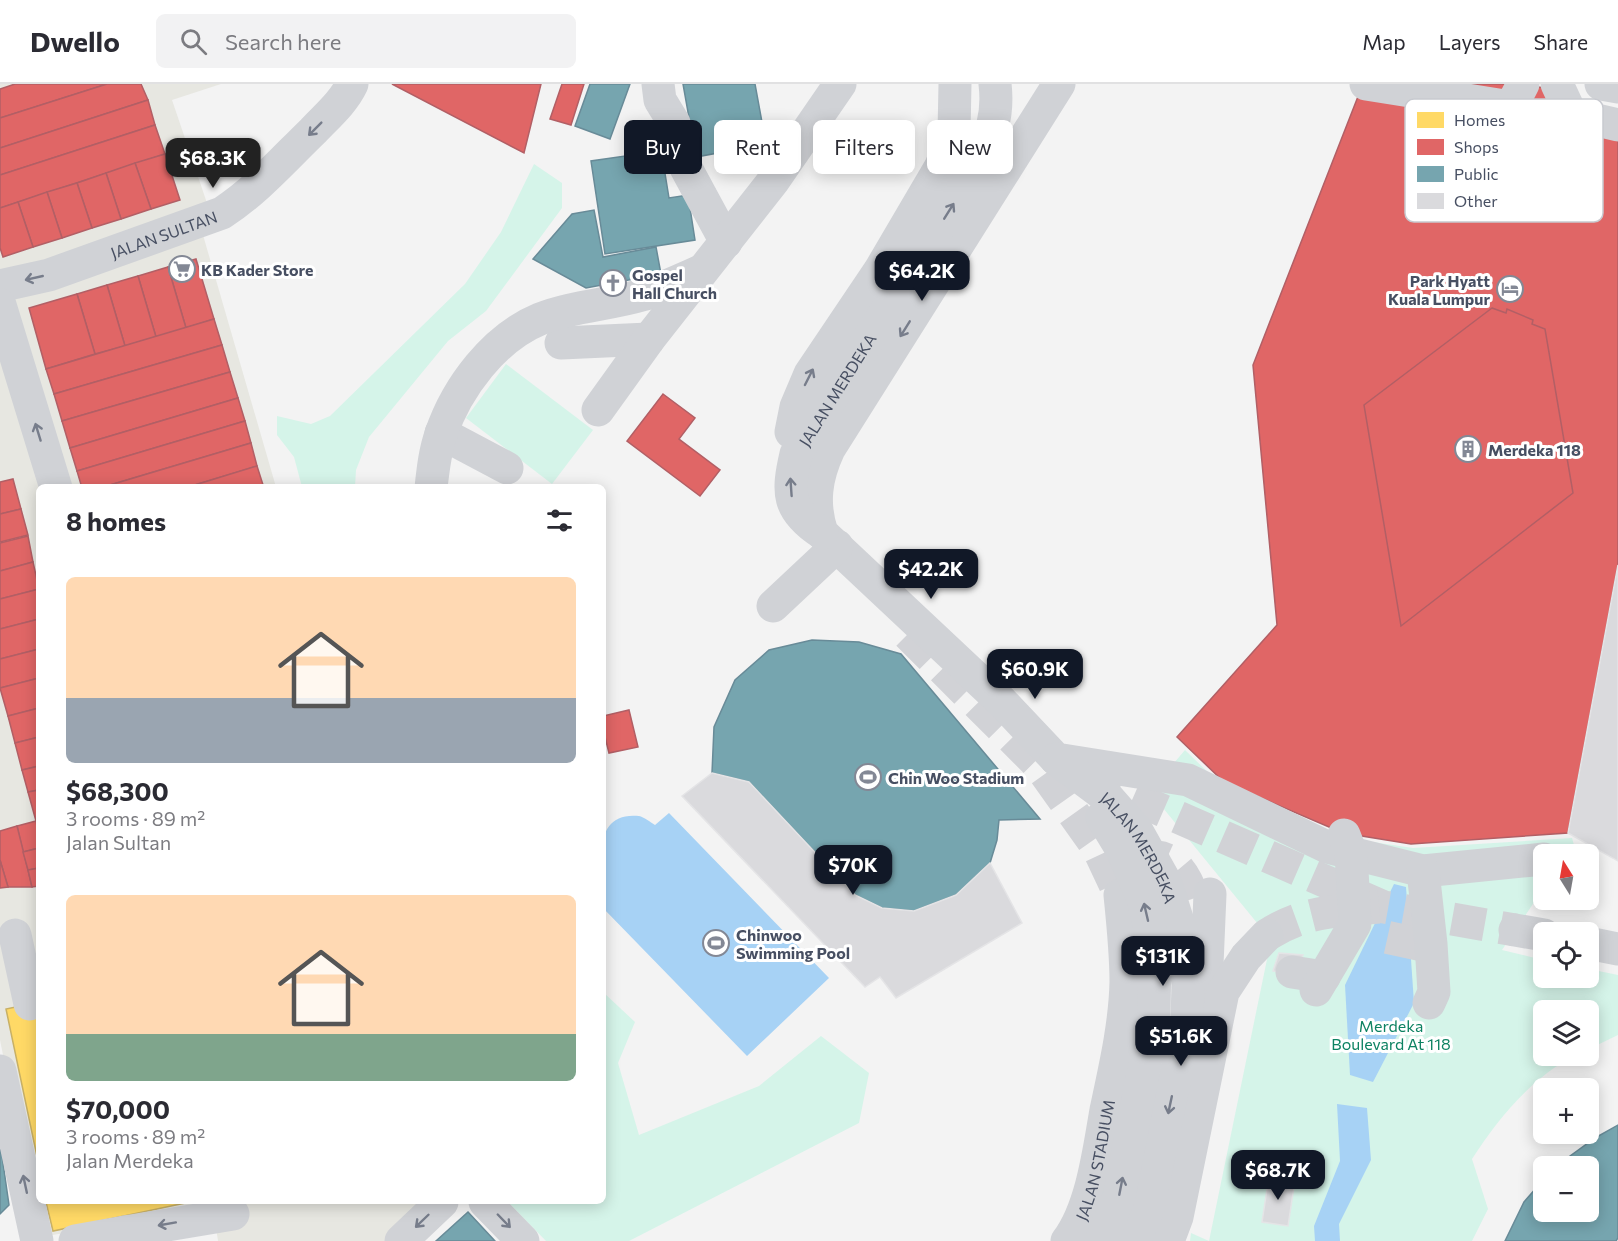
<!DOCTYPE html>
<meta charset="utf-8">
<style>
:root{--surface:#fff;--page:#f2f2f3;--text:#2b2b33;--muted:#7c7c81;--line:#e1e1e2;--accent:#111827}
body{margin:0;font-family:Commissioner,sans-serif;background:var(--page);color:var(--text);height:100vh;display:flex;flex-direction:column;font-size:22px;white-space:nowrap}
*{box-sizing:border-box;margin:0}
p{font-size:20px;color:var(--muted)}
.icon{flex:none;width:33px;height:33px;fill:none;stroke:currentColor;stroke-width:2;stroke-linecap:round;stroke-linejoin:round}
.map{position:relative;flex:1;overflow:hidden}
.sheet{position:absolute;left:36px;top:400px;width:570px;height:720px;display:flex;flex-direction:column;background:var(--surface);border-radius:9px;box-shadow:0 3px 15px #0003}
.sheet>*{flex:none}
.top-card{position:absolute;left:624px;top:36px;width:570px;height:54px;display:flex;gap:12px}
.needle{width:39px;rotate:349deg}
.controls{position:absolute;left:1533px;top:760px;display:grid;gap:12px}
.controls a{display:grid;place-items:center;width:66px;height:66px;border-radius:9px;background:var(--surface);box-shadow:0 3px 15px #0003;font-size:30px}
.price{position:absolute;translate:-50% -51px;padding:0 14px;border-radius:12px;background:var(--accent);color:#fff;font-size:20px;line-height:39px;filter:drop-shadow(0 2px 3px #0008)}
.price::after{content:'';position:absolute;left:50%;top:36px;width:18px;height:14px;margin-left:-9px;background:inherit;clip-path:polygon(0 0,100% 0,50% 100%)}
.price.on{background:#222;color:#fff}
ul{padding:0;list-style:none}
li{display:grid;align-content:center;gap:12px;height:318px;padding:0 30px}
li span{display:grid;place-items:center;height:186px;border-radius:9px;color:#555}
li>.icon{margin-inline-start:auto}
span .icon{width:108px;height:108px;fill:#fffc;stroke-width:1}
li b{font-size:26px}
h2{display:flex;justify-content:space-between;align-items:center;height:72px;padding:0 30px;font-size:26px}
.pill{padding:0 21px;border-radius:9px;background:var(--surface);box-shadow:0 3px 15px #0003;font-size:21px;line-height:54px}
.pill.on{background:var(--accent);color:#fff}
header{display:flex;align-items:center;gap:36px;box-sizing:border-box;height:84px;padding:0 30px;background:var(--surface);border-bottom:2px solid var(--line)}
header strong{font-size:28px}
nav{display:flex;gap:33px;margin-inline-start:auto;font-size:21px}
.search{width:420px;height:54px;background:var(--page);display:flex;align-items:center;gap:15px;box-sizing:border-box;padding:0 21px;border-radius:9px;color:var(--muted);font-size:22px}
.map>svg:first-child{display:block}
.commercial{fill:#e7e7e1}
.green{fill:#d5f4e9}
.water{fill:#a7d2f5}
.homes{fill:#ffd966;stroke:#c8b065;stroke-width:1.5}
.shops{fill:#e06666;stroke:#b25f65;stroke-width:1.5}
.public{fill:#76a5af;stroke:#688b98;stroke-width:1.5}
.building{fill:#dadadd;stroke:#e4e4e6;stroke-width:1.5}
.lines{fill:none;stroke-linecap:round;stroke-linejoin:round}
.minor-tunnel{stroke:#d1d2d6;stroke-width:33;stroke-dasharray:33 16;stroke-linecap:butt}
.minor{stroke:#d0d2d6;stroke-width:33}
.minor-bridge{stroke:#d0d2d6;stroke-width:33}
.oneway{stroke:#777d8b}
.labels{text-anchor:middle;dominant-baseline:central;stroke-width:6;stroke-linejoin:round;paint-order:stroke}
.street-label{font-size:16px;fill:#474f62;stroke:#fff}
.poi-label{font-size:16px;font-weight:bold;fill:#474f62;stroke:#fff;text-anchor:start}
.park-label{font-size:16px;fill:#0d8262;stroke:#fff}
.key{fill:#fff;stroke:#c8cad0;stroke-width:1.5}
.key-label{font-size:16px;fill:#474f62}
</style>
<header>
<strong>Dwello</strong>
<div class="search"><svg class="icon" aria-label="search" viewBox="0 0 24 24"><circle cx="10" cy="10" r="6"/><path d="M15 15l6 6"/></svg>Search here</div>
<nav><a>Map</a><a>Layers</a><a>Share</a></nav>
</header>
<div class="map">
<svg width="1618" height="1157" viewBox="0 0 1618 1157">
<rect width="100%" height="100%" fill="#f3f3f3"/>
<g class="commercial">
<path d="M0 0H221L172 16 209 125 0 192Z"/>
<path d="M203 151 276 403 39 404V1118H455L415 1157H218L213 1125 40 1153 0 956V215Z"/>
</g>
<g class="green">
<path d="M534 80 562 99V124L486 227 448 257 369 353 356 386 355 403H302L294 373 277 351V332L311 340 330 332 465 200 501 148Z"/>
<path d="M506 280 593 346 552 400 466 334Z"/>
<path d="M1185 666 1219 699 1346 754 1413 764 1572 754 1577 771H1544L1543 805 1502 866 1543 876 1544 894H1588L1589 885 1618 891V951L1589 965 1588 927H1544V972H1574C1531 994 1498 1035 1472 1075L1488 1125 1472 1157H1190L1191 1149 1209 1157 1271 856 1145 702 1174 679Z"/>
<path d="M603 908 635 938 618 979 639 1051 759 1002 821 952 869 989 859 1039 629 1157H546L508 1118H603Z"/>
</g>
<g class="water">
<path d="M669 729 829 894 747 972 603 824V792L606 789C597 762 602 728 639 732 644 733 650 738 655 741Z"/>
<path d="M1394 800 1406 803 1414 919 1373 998 1350 991 1345 901Z"/>
<path d="M1337 1020 1367 1024 1371 1076 1339 1140 1340 1157H1315L1314 1142 1340 1077Z"/>
</g>
<g class="homes">
<path d="M39 918V1082L6 925Z"/>
<path d="M46 1118H190L53 1147Z"/>
</g>
<g class="shops">
<path d="M15 0H107L0 34V5Z"/>
<path d="M107 0H141L148 16 0 64V34Z"/>
<path d="M392 0H541L524 69Z"/>
<path d="M562 0H584L571 41 550 35Z"/>
<path d="M1474 0H1519L1558 6 1618 36V481L1568 749 1411 760 1343 749 1224 698 1177 653 1277 541 1253 281 1359 10Z"/>
<path d="M148 16 155 41 0 91V64Z"/>
<path d="M155 41 165 70 0 124V91Z"/>
<path d="M165 70 180 116 151 125 135 79Z"/>
<path d="M135 79 151 125 121 135 106 89Z"/>
<path d="M106 89 121 135 92 144 77 99Z"/>
<path d="M77 99 92 144 62 154 47 108Z"/>
<path d="M47 108 62 154 33 163 18 118Z"/>
<path d="M18 118 33 163 3 173 0 164V124Z"/>
<path d="M196 175 214 235 186 244 168 183Z"/>
<path d="M168 183 186 244 156 253 138 192Z"/>
<path d="M138 192 156 253 125 262 107 201Z"/>
<path d="M107 201 125 262 95 270 77 210Z"/>
<path d="M77 210 95 270 46 285 29 224Z"/>
<path d="M1492 224 1506 229 1507 225 1533 236 1532 240 1545 245 1573 409 1401 542 1364 321Z"/>
<path d="M214 235 222 261 54 310 46 285Z"/>
<path d="M222 261 230 288 62 337 54 310Z"/>
<path d="M230 288 238 314 70 364 62 337Z"/>
<path d="M663 310 695 334 679 355 720 386 700 412 627 357Z"/>
<path d="M238 314 245 337 77 387 70 364Z"/>
<path d="M245 337 251 359 100 404H82L77 387Z"/>
<path d="M251 359 257 382 185 404H100Z"/>
<path d="M257 382 264 404H185Z"/>
<path d="M13 395 21 425 0 430V398Z"/>
<path d="M21 425 28 451 0 458V430Z"/>
<path d="M28 452 33 478 0 487V459Z"/>
<path d="M33 478 39 505 0 515V487Z"/>
<path d="M39 505V535L0 545V515Z"/>
<path d="M39 535V565L0 575V545Z"/>
<path d="M39 565V594L0 604V575Z"/>
<path d="M39 594V624L8 632 0 604Z"/>
<path d="M39 624V653L15 659 8 632Z"/>
<path d="M629 626 638 663 609 669 603 645V632Z"/>
<path d="M39 653V682L22 686 15 659Z"/>
<path d="M39 682V706L28 708 22 686Z"/>
<path d="M39 706V736L36 737 28 708Z"/>
<path d="M36 737 39 752V764L23 768 17 742Z"/>
<path d="M17 742 28 786 32 803H8L0 776V747Z"/>
<path d="M39 764V784L28 786 23 768Z"/>
<path d="M0 776 8 803 0 804Z"/>
<path d="M39 784V802L32 803 28 786Z"/>
</g>
<g class="public">
<path d="M590 0H630L610 55 575 42Z"/>
<path d="M683 0H755L766 60 696 73Z"/>
<path d="M632 71V76L662 71 669 114 688 111 695 156 605 170 591 77Z"/>
<path d="M594 126 603 173 656 163 661 190 586 204 533 175 572 130Z"/>
<path d="M812 556 859 558 901 570 1040 735 999 736 997 756 990 779 956 811 914 827 882 824 855 811 749 698 712 689 714 643 735 596 769 566Z"/>
<path d="M1618 1041V1154L1616 1157H1505L1524 1118 1544 1095V1128H1588V1083H1555L1595 1054Z"/>
<path d="M0 1058 9 1121 0 1130Z"/>
<path d="M468 1128 495 1157H436Z"/>
</g>
<g class="building">
<path d="M1618 481V777L1568 749Z"/>
<path d="M712 689 749 698 855 811 882 824 914 827 956 811 990 779 1022 839 896 914 880 893 865 903 682 712Z"/>
<path d="M1279 869 1303 871 1294 891 1273 887Z"/>
<path d="M1269 1092 1295 1096 1288 1142 1262 1138Z"/>
</g>
<g class="lines">
<g class="minor-tunnel">
<path d="M908 550 1040 682 1098 764 1120 811"/>
<path d="M1087 697 1118 707 1384 823 1515 846"/>
<path d="M1134 777C1141 776 1150 772 1157 773 1190 776 1199 833 1204 859"/>
<path d="M1267 851C1304 827 1337 827 1379 823"/>
<path d="M1400 873 1410 828"/>
</g>
<g class="minor">
<path d="M658 0 660 16 674 39 686 84 726 158"/>
<path d="M1059 0 829 365C816 393 812 419 822 449L1002 618 1056 675 1188 696 1327 763 1423 787 1544 775"/>
<path d="M1366 0 1511 23 1523 0"/>
<path d="M1557 0 1571 30 1618 41"/>
<path d="M1601 0 1618 3"/>
<path id="s1" d="M0 202 49 191 222 129C256 107 284 75 313 47 327 32 343 19 352 0"/>
<path d="M0 221 56 404"/>
<path d="M561 259 649 255"/>
<path d="M598 326 649 255 774 96 840 0"/>
<path d="M791 348 796 323 810 290 880 186 941 82 954 49 955 0"/>
<path d="M441 349 507 384"/>
<path d="M431 404C433 385 435 367 441 350 457 303 494 254 540 235 573 222 608 221 642 211 662 205 682 195 701 187"/>
<path d="M773 522 837 462"/>
<path d="M1423 787 1431 860 1434 908 1429 919"/>
<path d="M1515 846 1544 851"/>
<path d="M15 851 30 920"/>
<path d="M1588 859 1618 865"/>
<path d="M1292 888 1324 893"/>
<path d="M1316 906 1355 840 1351 769 1344 751"/>
<path d="M1208 934 1206 904 1210 810"/>
<path d="M0 987 37 1157"/>
<path d="M485 1118 523 1157"/>
<path d="M125 1148 233 1130"/>
<path d="M75 1157 125 1148 137 1157"/>
<path d="M401 1157 442 1118"/>
<path id="s2" d="M1067 1157C1092 1124 1099 1066 1106 1026 1115 984 1125 941 1126 898 1126 869 1123 840 1120 811"/>
<path d="M1168 1157 1177 1133 1223 908 1246 873 1267 851"/>
</g>
<g class="minor-bridge">
<path id="s3" d="M822 449C787 426 787 409 796 370L977 83C990 53 999 33 995 0"/>
<path id="s4" d="M1056 675 1108 714 1137 747 1165 797 1181 847 1188 900 1187 936 1148 1125 1134 1157"/>
<path d="M1101 1157 1119 1113 1154 933 1155 866 1143 815 1122 766 1102 733"/>
</g>
</g>
<defs><path id="oneway-shaft" d="M-6 0H5M1.5-3L5.5 0L1.5 3" fill="none" stroke-width="1.6" stroke-linecap="round" stroke-linejoin="round" transform="scale(1.5)"/></defs>
<g class="oneway">
<use href="#oneway-shaft" transform="translate(315 45) rotate(135)"/>
<use href="#oneway-shaft" transform="translate(949 127) rotate(-58)"/>
<use href="#oneway-shaft" transform="translate(34 194) rotate(167)"/>
<use href="#oneway-shaft" transform="translate(905 245) rotate(122)"/>
<use href="#oneway-shaft" transform="translate(809 293) rotate(-63)"/>
<use href="#oneway-shaft" transform="translate(38 348) rotate(-107)"/>
<use href="#oneway-shaft" transform="translate(791 403) rotate(-94)"/>
<use href="#oneway-shaft" transform="translate(1146 828) rotate(-103)"/>
<use href="#oneway-shaft" transform="translate(1170 1021) rotate(102)"/>
<use href="#oneway-shaft" transform="translate(25 1100) rotate(-102)"/>
<use href="#oneway-shaft" transform="translate(1121 1102) rotate(-79)"/>
<use href="#oneway-shaft" transform="translate(422 1137) rotate(136)"/>
<use href="#oneway-shaft" transform="translate(504 1137) rotate(46)"/>
<use href="#oneway-shaft" transform="translate(167 1140) rotate(170)"/>
</g>
<defs>
<symbol id="supermarket-ring" viewBox="-11 -11 22 22"><circle r="9.5" fill="#fff" stroke="#838895" stroke-width="1.5"/><path d="M-6-5.5h2.5l.6 2H6L4.5 2H-2.5L-4.4-4H-6ZM-1.5 3.2a1.3 1.3 0 1 0 .1 0ZM3 3.2a1.3 1.3 0 1 0 .1 0Z" fill="#838895"/></symbol>
<symbol id="church-ring" viewBox="-11 -11 22 22"><circle r="9.5" fill="#fff" stroke="#838895" stroke-width="1.5"/><path d="M-1.2-6h2.4v3.5h3.3v2.4h-3.3V6h-2.4V-.1h-3.3v-2.4h3.3Z" fill="#838895"/></symbol>
<symbol id="hotel-ring" viewBox="-11 -11 22 22"><circle r="9.5" fill="#fff" stroke="#838895" stroke-width="1.5"/><path d="M-6-4.5h1.5V1H6V5H4.5V3h-9V5H-6ZM-4 0a1.8 1.8 0 1 1 3.6 0ZM.5 0V-2.5h3Q6-2.5 6 0Z" fill="#838895"/></symbol>
<symbol id="building-ring" viewBox="-11 -11 22 22"><circle r="9.5" fill="#fff" stroke="#838895" stroke-width="1.5"/><path d="M-4-6H4V6H1V3H-1V6H-4ZM-2.5-4.3h1.7v1.8h-1.7ZM.8-4.3h1.7v1.8H.8ZM-2.5-1h1.7V.8h-1.7ZM.8-1h1.7V.8H.8Z" fill="#838895"/></symbol>
<symbol id="stadium-ring" viewBox="-11 -11 22 22"><circle r="9.5" fill="#fff" stroke="#838895" stroke-width="1.5"/><path d="M0-5a6.5 5 0 1 0 0 10a6.5 5 0 1 0 0-10ZM-3.5-1.8h7v3.6h-7Z" fill="#838895"/></symbol>
</defs>
<g fill-rule="evenodd">
<use href="#supermarket-ring" x="167" y="170" width="30" height="30"/>
<use href="#church-ring" x="598" y="184" width="30" height="30"/>
<use href="#hotel-ring" x="1495" y="190" width="30" height="30"/>
<use href="#building-ring" x="1453" y="350" width="30" height="30"/>
<use href="#stadium-ring" x="853" y="678" width="30" height="30"/>
<use href="#stadium-ring" x="701" y="844" width="30" height="30"/>
</g>
<g class="labels">
<g class="street-label">
<text stroke="none"><textPath href="#s1" startOffset="172">JALAN SULTAN</textPath></text>
<text stroke="none"><textPath href="#s3" startOffset="168">JALAN MERDEKA</textPath></text>
<text stroke="none"><textPath href="#s4" startOffset="124">JALAN MERDEKA</textPath></text>
<text stroke="none"><textPath href="#s2" startOffset="87">JALAN STADIUM</textPath></text>
</g>
<g class="poi-label">
<text x="201" y="185">KB Kader Store</text>
<text x="632" y="190">Gospel<tspan x="632" dy="18">Hall Church</tspan></text>
<text x="1490" y="196" text-anchor="end">Park Hyatt<tspan x="1490" dy="18">Kuala Lumpur</tspan></text>
<text x="1488" y="365">Merdeka 118</text>
<text x="888" y="693">Chin Woo Stadium</text>
<text x="736" y="850">Chinwoo<tspan x="736" dy="18">Swimming Pool</tspan></text>
</g>
<g class="park-label">
<text x="1391" y="941">Merdeka<tspan x="1391" dy="18">Boulevard At 118</tspan></text>
</g>
</g>
<rect x="1405" y="15" width="198" height="123" rx="9" class="key"/>
<rect x="1417" y="28" width="27" height="16" fill="#ffd966"/>
<rect x="1417" y="55" width="27" height="16" fill="#e06666"/>
<rect x="1417" y="82" width="27" height="16" fill="#76a5af"/>
<rect x="1417" y="109" width="27" height="16" fill="#dadadd"/>
<g class="key-label">
<text x="1454" y="42">Homes</text>
<text x="1454" y="69">Shops</text>
<text x="1454" y="96">Public</text>
<text x="1454" y="123">Other</text>
</g>
</svg>
<div class="controls">
<a><svg class="needle" viewBox="-14 -14 28 28"><path d="M0-13l5 13h-10z" fill="#e53935"/><path d="M0 13l5-13h-10z" fill="#7c7c81"/></svg></a>
<a><svg class="icon" aria-label="locate" viewBox="0 0 24 24"><circle cx="12" cy="12" r="6"/><path d="M12 2v4M12 18v4M2 12h4M18 12h4"/></svg></a>
<a><svg class="icon" aria-label="layers" viewBox="0 0 24 24"><path d="M12 4l9 5-9 5-9-5zM3 14l9 5 9-5"/></svg></a>
<a>+</a>
<a>−</a>
</div>
<b class="price on" style="left:213px;top:105px">$68.3K</b>
<b class="price" style="left:922px;top:218px">$64.2K</b>
<b class="price" style="left:931px;top:516px">$42.2K</b>
<b class="price" style="left:1035px;top:616px">$60.9K</b>
<b class="price" style="left:853px;top:812px">$70K</b>
<b class="price" style="left:1163px;top:903px">$131K</b>
<b class="price" style="left:1181px;top:983px">$51.6K</b>
<b class="price" style="left:1278px;top:1117px">$68.7K</b>
<div class="top-card">
<a class="pill on">Buy</a>
<a class="pill">Rent</a>
<a class="pill">Filters</a>
<a class="pill">New</a>
</div>
<section class="sheet">
<h2>8 homes<svg class="icon" aria-label="filters" viewBox="0 0 24 24"><path d="M4 7h16M4 17h16"/><circle cx="9" cy="7" r="2"/><circle cx="15" cy="17" r="2"/></svg></h2>
<ul>
<li><span style="background:linear-gradient(#ffd9b3 65%,#9aa5b1 0)"><svg class="icon" aria-label="home" viewBox="0 0 24 24"><path d="M3 11l9-7 9 7M6 9v11h12V9"/></svg></span><div><b>$68,300</b><p>3 rooms · 89 m²</p><p>Jalan Sultan</p></div></li>
<li><span style="background:linear-gradient(#ffd9b3 75%,#7fa58c 0)"><svg class="icon" aria-label="home" viewBox="0 0 24 24"><path d="M3 11l9-7 9 7M6 9v11h12V9"/></svg></span><div><b>$70,000</b><p>3 rooms · 89 m²</p><p>Jalan Merdeka</p></div></li>
</ul>
</section>
</div>
